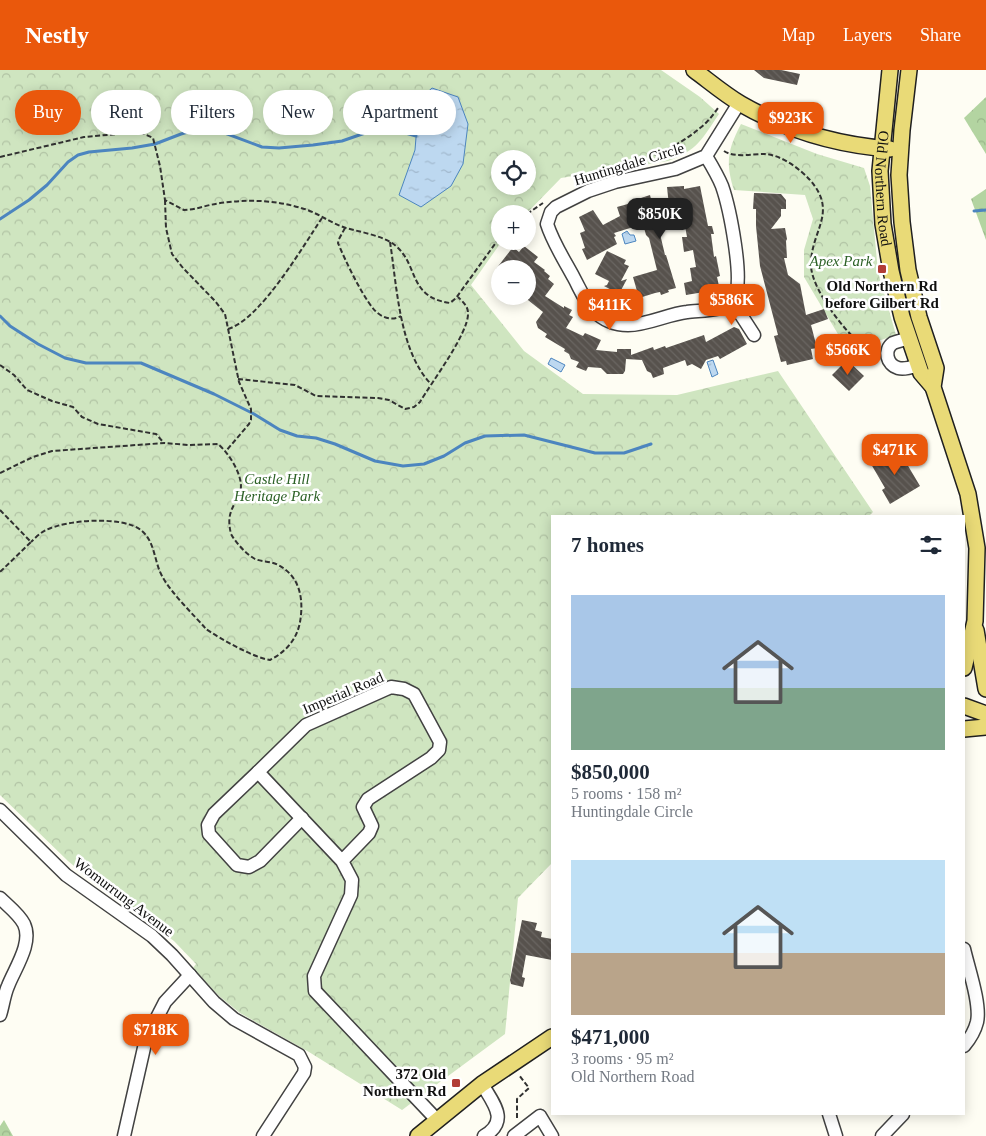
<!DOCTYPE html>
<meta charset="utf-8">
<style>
:root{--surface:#fff;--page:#f6f6f7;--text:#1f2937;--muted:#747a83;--accent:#ea580c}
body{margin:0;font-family:"Times New Roman",serif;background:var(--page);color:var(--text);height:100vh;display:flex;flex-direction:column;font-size:19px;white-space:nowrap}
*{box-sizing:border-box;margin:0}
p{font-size:16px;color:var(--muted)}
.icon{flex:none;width:28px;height:28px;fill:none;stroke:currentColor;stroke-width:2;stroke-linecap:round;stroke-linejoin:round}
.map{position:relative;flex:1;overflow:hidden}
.details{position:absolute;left:551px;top:445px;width:414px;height:600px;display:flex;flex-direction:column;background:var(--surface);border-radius:0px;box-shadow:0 2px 12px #0003}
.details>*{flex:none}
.banner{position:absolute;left:15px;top:20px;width:461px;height:45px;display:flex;gap:10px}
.controls{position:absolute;left:491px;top:80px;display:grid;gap:10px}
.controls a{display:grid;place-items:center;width:45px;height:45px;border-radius:50%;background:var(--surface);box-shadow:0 2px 12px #0003;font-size:25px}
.price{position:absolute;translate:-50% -42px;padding:0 11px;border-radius:10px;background:var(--accent);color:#fff;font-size:16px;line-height:32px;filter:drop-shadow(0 1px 2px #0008)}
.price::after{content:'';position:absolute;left:50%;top:30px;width:15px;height:11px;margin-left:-8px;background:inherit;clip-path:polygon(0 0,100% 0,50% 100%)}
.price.selected{background:#222;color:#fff}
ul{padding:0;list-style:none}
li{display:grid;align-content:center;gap:10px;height:265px;padding:0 20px}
li span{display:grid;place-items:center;height:155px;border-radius:0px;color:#555}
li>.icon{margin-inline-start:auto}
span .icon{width:90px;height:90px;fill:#fffc;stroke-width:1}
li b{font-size:21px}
h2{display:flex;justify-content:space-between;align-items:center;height:60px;padding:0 20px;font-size:21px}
.tag{padding:0 18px;border-radius:22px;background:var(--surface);box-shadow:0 2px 12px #0003;font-size:18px;line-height:45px}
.tag.selected{background:var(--accent);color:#fff}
header{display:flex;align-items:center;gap:30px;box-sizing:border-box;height:70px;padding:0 25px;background:var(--accent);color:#fff}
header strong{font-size:24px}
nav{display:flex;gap:28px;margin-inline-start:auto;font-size:18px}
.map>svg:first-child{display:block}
.forest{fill:url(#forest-crowns)}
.park{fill:url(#park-crowns);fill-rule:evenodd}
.water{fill:url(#water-ripples);stroke:#4c85bf}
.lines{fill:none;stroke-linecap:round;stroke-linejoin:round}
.stream{stroke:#4c85bf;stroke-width:3}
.building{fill:url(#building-back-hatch)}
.minor-casing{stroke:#424242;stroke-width:15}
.major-casing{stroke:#202020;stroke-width:18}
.path{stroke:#313131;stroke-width:2;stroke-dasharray:5 2.5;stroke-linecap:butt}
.minor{stroke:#fff;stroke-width:12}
.major{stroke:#e9da77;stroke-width:15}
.poi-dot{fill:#b13d36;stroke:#fff;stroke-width:2}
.labels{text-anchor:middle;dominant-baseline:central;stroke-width:5;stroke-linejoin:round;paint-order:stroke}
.street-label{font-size:15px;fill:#0f0f0f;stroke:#fff}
.park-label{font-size:15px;font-style:italic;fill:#2c6126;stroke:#fff}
.poi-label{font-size:15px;font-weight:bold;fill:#0f0f0f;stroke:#fff}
</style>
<header>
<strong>Nestly</strong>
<nav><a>Map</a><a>Layers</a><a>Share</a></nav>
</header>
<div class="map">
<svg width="986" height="1066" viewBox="0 0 986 1066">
<defs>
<pattern id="forest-crowns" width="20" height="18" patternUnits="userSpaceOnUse" patternTransform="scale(1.25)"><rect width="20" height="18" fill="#b3d4a1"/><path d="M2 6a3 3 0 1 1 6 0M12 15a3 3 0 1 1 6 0" fill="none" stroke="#99b589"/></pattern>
<pattern id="park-crowns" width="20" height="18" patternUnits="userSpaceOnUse" patternTransform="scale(1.25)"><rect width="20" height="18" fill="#cfe5c0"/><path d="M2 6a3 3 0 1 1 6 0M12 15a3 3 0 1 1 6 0" fill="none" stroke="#b1c3a4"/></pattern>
<pattern id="water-ripples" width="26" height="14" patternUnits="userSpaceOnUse" patternTransform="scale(1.25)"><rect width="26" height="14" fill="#bdd8f0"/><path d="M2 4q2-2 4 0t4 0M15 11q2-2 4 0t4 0" fill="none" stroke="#a1b8cd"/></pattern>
<pattern id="building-back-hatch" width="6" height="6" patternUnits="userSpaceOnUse" patternTransform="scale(1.25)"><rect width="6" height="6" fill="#57524d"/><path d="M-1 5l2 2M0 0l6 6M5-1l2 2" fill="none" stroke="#6a6662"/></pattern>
</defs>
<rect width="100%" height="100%" fill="#fefdf3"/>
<g class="forest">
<path d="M986 27V84L964 48Z"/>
<path d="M986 119V170L971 129Z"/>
<path d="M4 1050 13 1066H0V1056Z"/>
</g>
<g class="park">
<path d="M0 0H661L700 27 719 44C702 69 698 80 668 91L561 108 526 144H500V171H502L471 215 524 281 583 324 677 325 778 301 873 442 869 446H552V793L518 828 505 964 402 1040 309 982 240 943 219 926 193 898 196 894 174 871 107 823 68 791 0 725ZM500 89H528V116H500Z"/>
<path d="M741 54 817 84 864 98 870 116 878 202 896 265 848 281 804 207V180L813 149 805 125 734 120C725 92 728 79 741 54Z"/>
</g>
<g class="water">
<path d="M432 18 458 27 468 54 463 94 451 116 421 137 399 125 415 80 419 30Z"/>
<path d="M627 161 630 165H634L636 171 625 174 622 164Z"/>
<path d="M551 288 565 295 561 302 548 294Z"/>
<path d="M713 290 718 304 712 307 707 292Z"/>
</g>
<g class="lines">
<g class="stream">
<path d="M974 141 986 140"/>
<path d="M0 149 29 130 47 115 68 92 78 85 89 82 132 78 155 74 181 64 198 59H214L262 77 279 78 313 75 342 71 368 62H402L416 66"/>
<path d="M0 246 10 256 38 274 65 288 86 293H141L214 324 254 344 280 360 297 366 316 368 335 374 375 391 403 396 424 394 444 386 465 373 485 366 524 365 595 383H624L651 374"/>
</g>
</g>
<g class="building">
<path d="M754 0H781L800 4 797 15 764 8Z"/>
<path d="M684 116V119L700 116 708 156H712L714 164H711L714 187 716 186 720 206 717 207 719 216 703 219 704 222 686 225 684 213 692 211 690 198 696 197 693 180 684 182 682 167H687L683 145 656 147 665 185H666L676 218 668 220 669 222 661 225 660 222 655 223 639 228 633 207 657 200 649 168 646 165 643 154 614 163 616 166 614 167 617 174 587 190 582 179 585 178 580 163 585 161 579 147 593 140 603 155 620 146 617 137 635 132 634 131 638 129 650 125 654 141 669 136 667 117Z"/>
<path d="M754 123 781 124 786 130V139H781V146L771 159 785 158 787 169 786 171 787 188H784L788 205 800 214 806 245 824 239 828 249 811 255 817 278 811 279 813 289 787 295 786 291 781 292 774 266 778 265 760 196 756 156V139H753Z"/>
<path d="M524 176 538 187 534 192 545 200 544 201 550 206 548 209 554 214 545 226 564 238V236L572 240 569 245 573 247 566 258 583 266 585 263 601 270 596 280 617 282V279H631V285L653 277 654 280 665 276 666 278 704 265 706 272 734 257 739 259 747 274 720 289 718 286 706 290 701 299 692 294 687 296 685 290 663 298 664 304 653 308 651 303 647 301 642 290 626 289 625 301 623 304H607L601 298 588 297 586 301 576 297 579 292 571 289 569 284 564 281 565 279 545 267 547 264 538 258 536 252 543 242 528 230V199H496L513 177 519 182Z"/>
<path d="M607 181 626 190 624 194 629 196 621 211 627 209 619 224 604 216 607 215 609 211 595 204Z"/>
<path d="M847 290 864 306 849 321 832 305Z"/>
<path d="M898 379 920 416 890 434 882 420 885 418 871 394Z"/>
<path d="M522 850 537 853 535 860 542 862 541 867 552 869V890L526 885 522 907 525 908 523 917 511 914 510 910Z"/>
</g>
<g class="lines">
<defs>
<g id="minor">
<path d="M706 86C712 96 718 106 722 116 729 136 745 211 734 229 726 242 701 240 687 242 668 244 648 255 628 255 615 255 603 250 594 241 585 232 580 219 574 208 565 191 553 173 547 154L551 142 556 137 588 121 615 112 675 99 706 86 739 33"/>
<path d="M732 231 754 265"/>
<path d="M909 268C904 270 898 271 893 273 883 280 887 295 898 298 905 300 912 297 918 295"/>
<path d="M258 702 214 744 208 755 209 764 237 795 249 797 260 791 302 748"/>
<path d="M0 740 66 805 152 866 172 885 214 932 234 949 299 985 305 997 304 1003 263 1066"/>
<path d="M342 791 369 763 372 756 363 737 368 729 431 688 439 680 440 672 414 624 404 619 391 617 306 655 258 702 342 791 352 810 351 825 314 906 315 921 437 1050"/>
<path d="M0 828C8 836 19 844 24 854 33 873 15 898 8 916 4 925 3 936 0 945"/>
<path d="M964 879C968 897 981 934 977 952 975 960 969 970 964 976"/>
<path d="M482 1014C493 1033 510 1051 484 1066"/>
<path d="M829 1044 836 1066"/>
<path d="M124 1066 146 969 165 932 190 905"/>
<path d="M514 1066 540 1046 552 1066"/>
<path d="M882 1066 903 1044"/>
</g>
<g id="major">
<path d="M694 0C709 11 724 24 741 34 788 61 836 75 890 79"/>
<path id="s1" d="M890 0 880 101 883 154 891 201 902 247 921 303 933 317"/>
<path d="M909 0 902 60 899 105 902 152 908 200 919 247 936 298 933 317 968 424 977 478 975 551 964 598"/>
<path d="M976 560 986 619"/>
<path d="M964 636 986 644"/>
<path d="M964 659 986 657"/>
<path d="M418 1066 482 1014 552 967"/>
</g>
</defs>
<use href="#minor" class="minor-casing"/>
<use href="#major" class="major-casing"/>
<g class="path">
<path d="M724 81C734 88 752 84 765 84 781 85 799 98 810 110 839 143 810 161 811 196 812 222 853 274 876 285"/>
<path d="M0 87 84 67 140 62 153 68 160 96 165 130 184 140C193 140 201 137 210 135 239 129 272 129 301 138 317 142 330 153 346 158 360 162 385 166 396 176 419 196 408 227 450 233L456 228 500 167"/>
<path d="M627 97C652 87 679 76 700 58 707 53 713 45 718 38"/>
<path d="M165 130 166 158 172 184 183 198 215 231 225 244 239 312 251 339V350L249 354 226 381"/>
<path d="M527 144 543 133"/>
<path d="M345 158 339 169 338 173C344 188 367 237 379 244 386 249 394 250 401 246"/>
<path d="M390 172C397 216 399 281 431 314"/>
<path d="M228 259C261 249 303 176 322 148"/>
<path d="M0 295 14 305 27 320 52 331 73 337 82 347 98 354 156 364 164 373"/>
<path d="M238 309 295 315 316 326 378 328 389 330 405 339 414 337 420 332C431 313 469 263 468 243 468 236 463 232 458 227"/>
<path d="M0 403 33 387 52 381 165 373 188 375 218 374C229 383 245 408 240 422 233 439 226 443 231 464 236 473 246 484 255 489 262 492 271 491 278 495 300 506 304 529 300 552 297 569 286 582 270 590 254 588 219 568 206 559 193 544 171 523 162 506 154 491 155 472 142 461 124 445 66 450 46 460 40 463 35 468 31 472"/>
<path d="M0 440 31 472 0 502"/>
<path d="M517 1048V1029L529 1018 519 1005"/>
</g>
<use href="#minor" class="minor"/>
<use href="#major" class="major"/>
</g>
<g class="poi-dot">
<rect x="877" y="194" width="10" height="10" rx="2.5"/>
<rect x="451" y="1008" width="10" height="10" rx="2.5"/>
</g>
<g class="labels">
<g class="street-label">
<text transform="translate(629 94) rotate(-17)">Huntingdale Circle</text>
<text stroke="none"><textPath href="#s1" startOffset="119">Old Northern Road</textPath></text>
<text transform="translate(343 623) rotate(-23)">Imperial Road</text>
<text transform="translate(124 827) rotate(37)">Womurrung Avenue</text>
</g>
<g class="park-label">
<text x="841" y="191">Apex Park</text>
<text x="277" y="409">Castle Hill<tspan x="277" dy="17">Heritage Park</tspan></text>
</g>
<g class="poi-label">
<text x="882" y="216">Old Northern Rd<tspan x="882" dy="17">before Gilbert Rd</tspan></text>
<text x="446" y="1004" text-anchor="end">372 Old<tspan x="446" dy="17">Northern Rd</tspan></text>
</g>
</g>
</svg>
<div class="controls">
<a><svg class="icon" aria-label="locate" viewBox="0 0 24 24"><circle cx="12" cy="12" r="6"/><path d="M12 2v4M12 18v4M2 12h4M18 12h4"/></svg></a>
<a>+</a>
<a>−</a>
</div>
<b class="price" style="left:791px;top:74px">$923K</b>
<b class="price selected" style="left:660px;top:170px">$850K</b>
<b class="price" style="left:732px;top:256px">$586K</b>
<b class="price" style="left:610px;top:261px">$411K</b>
<b class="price" style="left:848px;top:306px">$566K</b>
<b class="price" style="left:895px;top:406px">$471K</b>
<b class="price" style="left:156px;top:986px">$718K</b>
<div class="banner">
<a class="tag selected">Buy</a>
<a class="tag">Rent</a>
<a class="tag">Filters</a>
<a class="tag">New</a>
<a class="tag">Apartment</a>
</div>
<section class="details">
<h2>7 homes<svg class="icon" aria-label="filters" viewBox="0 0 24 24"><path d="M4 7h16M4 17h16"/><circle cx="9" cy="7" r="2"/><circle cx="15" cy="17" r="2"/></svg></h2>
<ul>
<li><span style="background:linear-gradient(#a9c7e8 60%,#7fa58c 0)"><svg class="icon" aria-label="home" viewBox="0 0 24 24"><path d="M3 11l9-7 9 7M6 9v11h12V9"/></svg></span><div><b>$850,000</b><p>5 rooms · 158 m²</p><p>Huntingdale Circle</p></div></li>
<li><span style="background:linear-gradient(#bfe0f5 60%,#b9a48a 0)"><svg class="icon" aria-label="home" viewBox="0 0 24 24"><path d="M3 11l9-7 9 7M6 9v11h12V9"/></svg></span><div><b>$471,000</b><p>3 rooms · 95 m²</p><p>Old Northern Road</p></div></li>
</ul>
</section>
</div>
